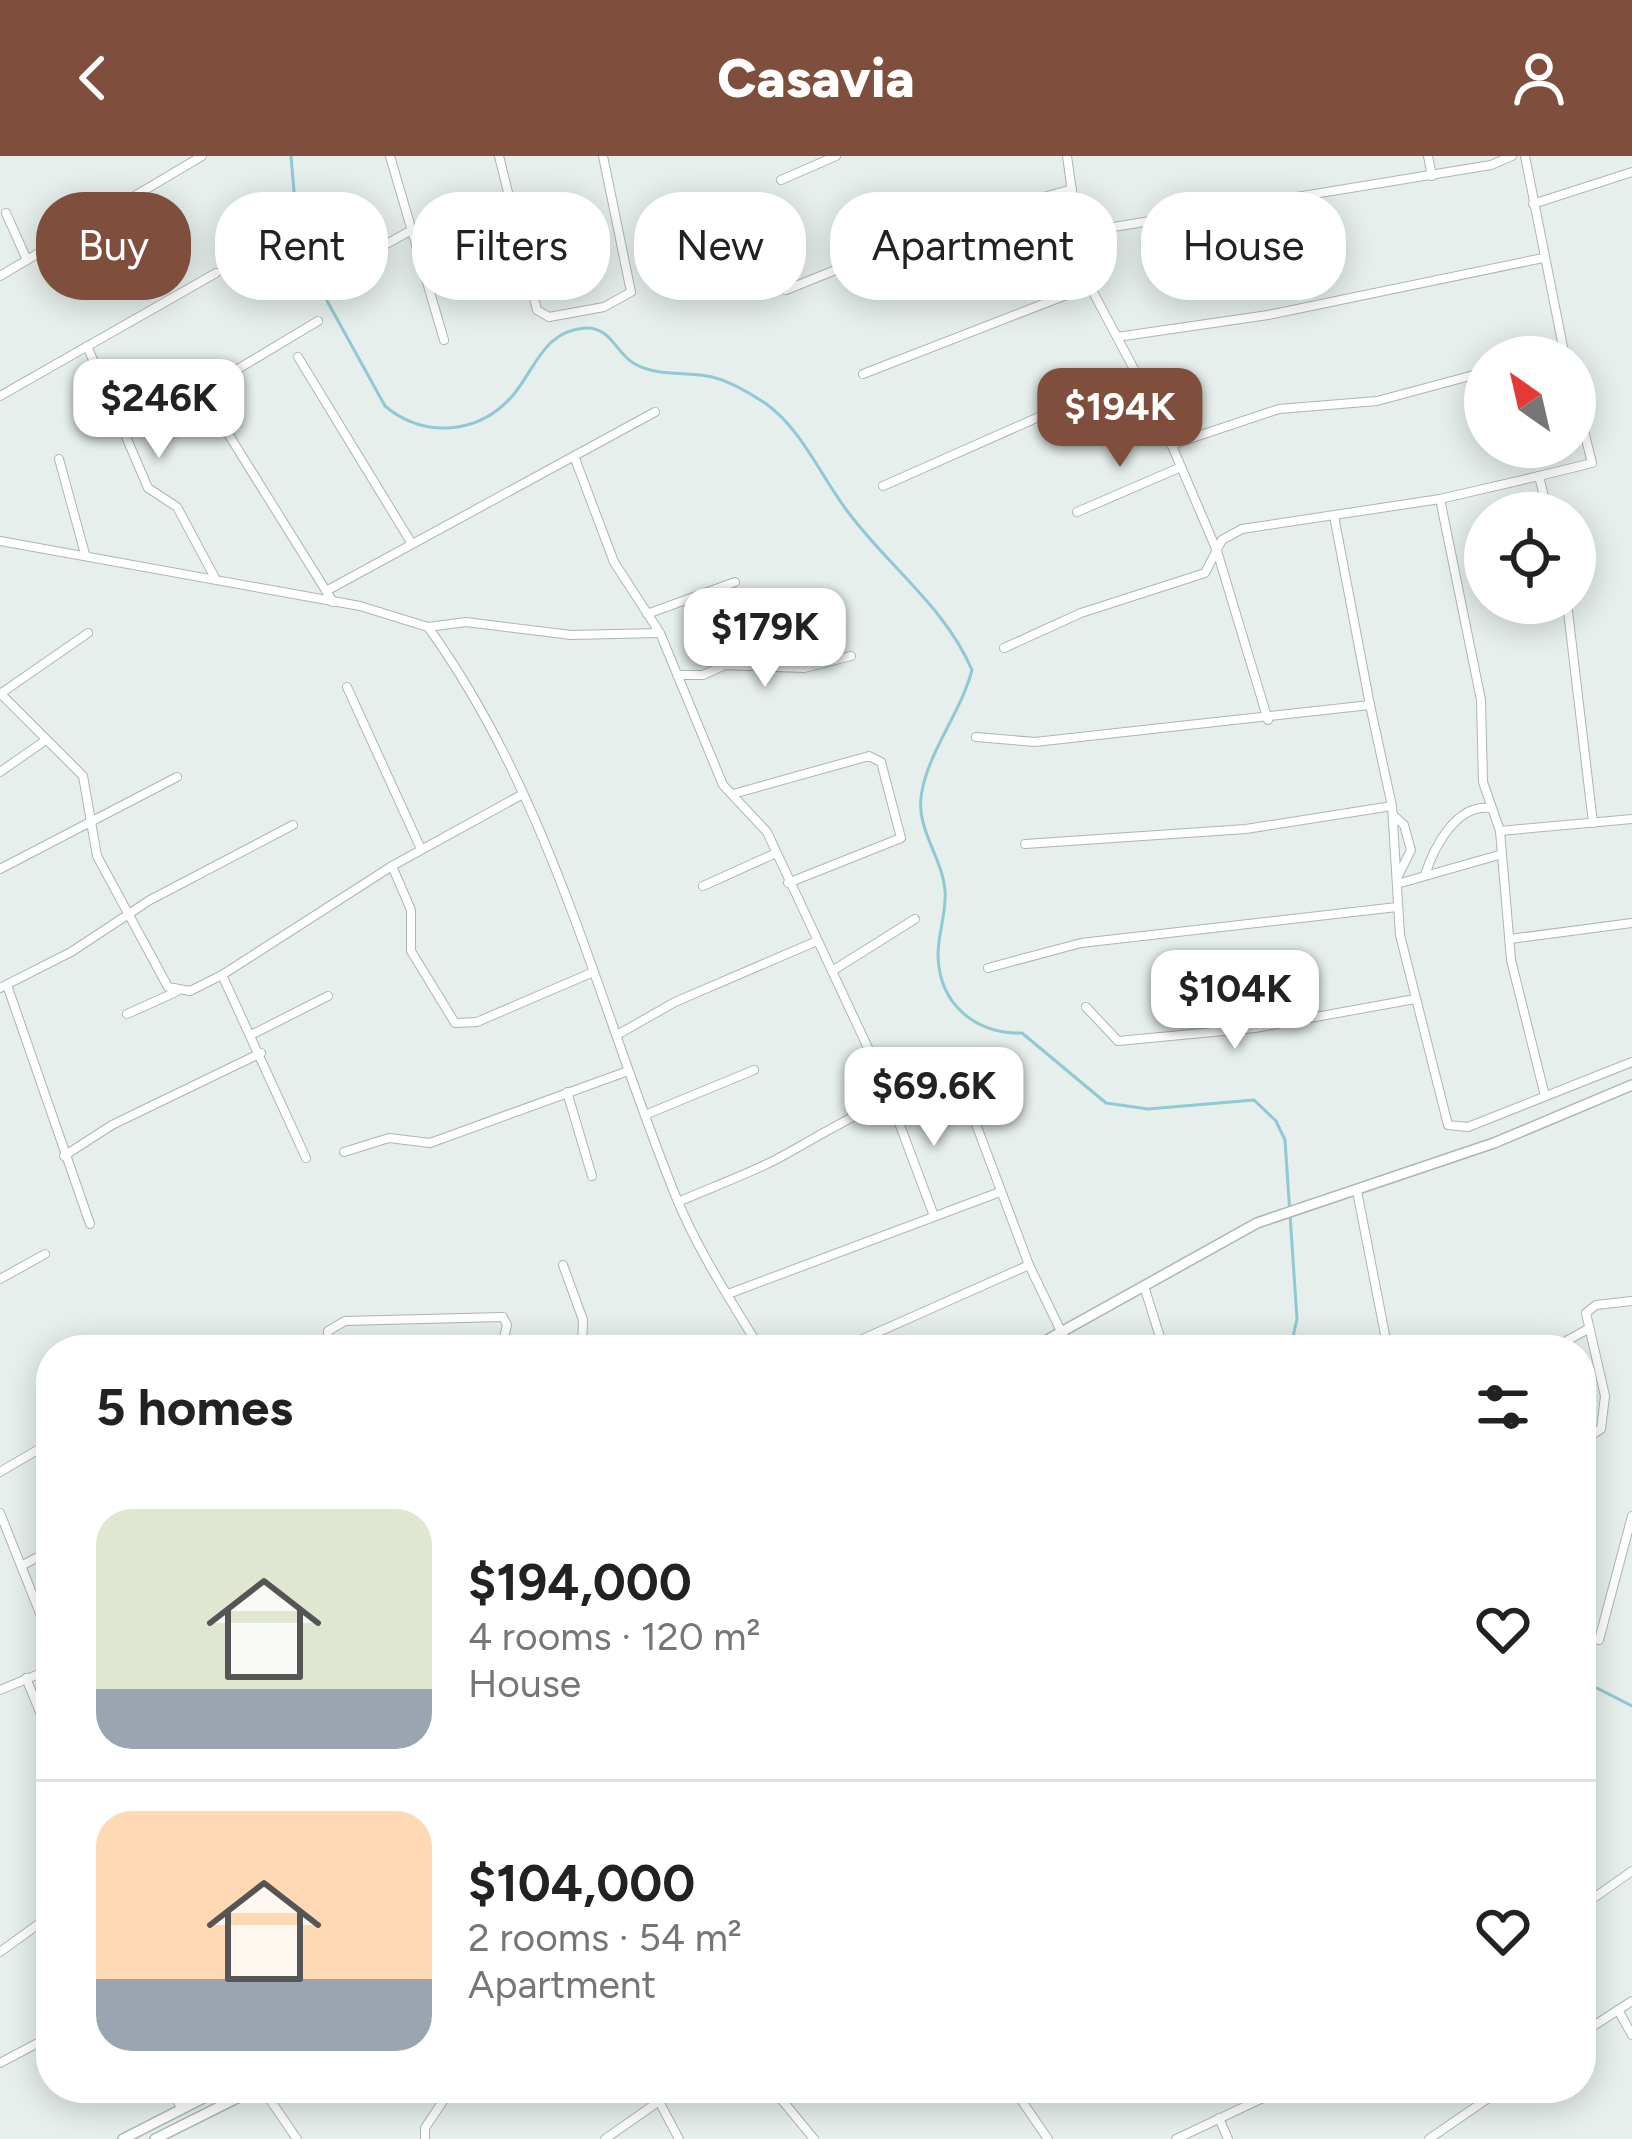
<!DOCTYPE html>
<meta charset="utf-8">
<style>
:root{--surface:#fff;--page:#f2f2f2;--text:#222;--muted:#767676;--line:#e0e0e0;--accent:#804e3d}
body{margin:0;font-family:Figtree,sans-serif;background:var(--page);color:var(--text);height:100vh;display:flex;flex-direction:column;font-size:45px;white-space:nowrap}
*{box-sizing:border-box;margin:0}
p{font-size:39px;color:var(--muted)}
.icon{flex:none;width:66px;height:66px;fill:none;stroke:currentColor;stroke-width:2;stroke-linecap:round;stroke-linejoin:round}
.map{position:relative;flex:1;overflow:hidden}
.details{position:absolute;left:36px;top:1179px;width:1560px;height:768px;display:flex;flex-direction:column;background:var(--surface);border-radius:48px;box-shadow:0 6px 30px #0003}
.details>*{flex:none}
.guide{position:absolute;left:36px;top:36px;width:1560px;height:108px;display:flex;gap:24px}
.needle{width:78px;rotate:326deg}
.tools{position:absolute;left:1464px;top:180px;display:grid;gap:24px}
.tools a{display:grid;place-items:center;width:132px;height:132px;border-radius:50%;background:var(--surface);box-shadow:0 6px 30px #0003;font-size:60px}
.price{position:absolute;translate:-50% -102px;padding:0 27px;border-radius:24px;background:#fff;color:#222;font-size:39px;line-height:78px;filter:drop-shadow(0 3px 6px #0008)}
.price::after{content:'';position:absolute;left:50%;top:72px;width:36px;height:27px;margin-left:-18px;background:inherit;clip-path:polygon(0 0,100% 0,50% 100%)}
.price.on{background:var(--accent);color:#fff}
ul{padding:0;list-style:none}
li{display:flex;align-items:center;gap:36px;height:300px;padding:0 60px}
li+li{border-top:3px solid var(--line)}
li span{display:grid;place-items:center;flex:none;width:336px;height:240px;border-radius:36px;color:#555}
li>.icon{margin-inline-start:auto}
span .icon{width:144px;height:144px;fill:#fffc;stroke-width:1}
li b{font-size:51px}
h2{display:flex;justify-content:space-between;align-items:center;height:144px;padding:0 60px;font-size:51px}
.chip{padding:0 42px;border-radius:48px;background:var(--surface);box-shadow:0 6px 30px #0003;font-size:42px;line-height:108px}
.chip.on{background:var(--accent);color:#fff}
header{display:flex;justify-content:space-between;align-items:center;height:156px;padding:0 60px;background:var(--accent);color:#fff;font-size:54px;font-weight:800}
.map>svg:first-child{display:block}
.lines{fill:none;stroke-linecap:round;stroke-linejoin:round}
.stream{stroke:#8ec9d4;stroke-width:3}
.minor-casing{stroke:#a8b8b2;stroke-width:10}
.tertiary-casing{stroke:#a8b8b2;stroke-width:12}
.minor{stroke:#fff;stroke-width:8}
.tertiary{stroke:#fff;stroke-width:9}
</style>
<header><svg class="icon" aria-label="back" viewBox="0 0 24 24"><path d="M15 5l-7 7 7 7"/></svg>Casavia<svg class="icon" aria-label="person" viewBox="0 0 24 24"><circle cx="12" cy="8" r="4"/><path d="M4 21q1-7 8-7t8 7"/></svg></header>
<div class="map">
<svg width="1632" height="1983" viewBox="0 0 1632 1983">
<rect width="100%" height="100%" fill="#e6efeb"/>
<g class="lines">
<g class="stream">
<path d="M291 0 299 94 385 250C424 283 480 279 514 238 536 211 544 175 585 172 612 171 615 197 635 208 656 220 683 216 707 220 724 222 750 237 765 247 802 273 821 321 848 356 889 411 945 451 972 514 961 556 930 593 922 635 914 671 942 700 945 734 947 755 938 777 938 799 939 849 976 878 1022 877L1106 947 1148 953 1254 944 1276 965 1285 984 1297 1163 1290 1194"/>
<path d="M1581 1524 1632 1550"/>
</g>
<defs>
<g id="minor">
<path d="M390 0 444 184"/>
<path d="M499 0 537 154 549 161 604 151 631 136 603 0"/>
<path d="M1067 0 1077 72 1083 76 1491 9 1512 0"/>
<path d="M1428 0 1432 20"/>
<path d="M1525 0 1565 201"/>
<path d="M781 24 836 0"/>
<path d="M1533 48 1632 16"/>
<path d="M6 57 27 104"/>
<path d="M1077 72 1093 136 1161 264 1217 395 1268 564"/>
<path d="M354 106 410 75"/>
<path d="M0 120 202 0"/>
<path d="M786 134 952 67 1072 33"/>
<path d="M318 165 208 231 204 239 333 446"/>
<path d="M1117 181 1268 159 1543 102"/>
<path d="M87 190 148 332 177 351 214 420"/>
<path d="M298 201 412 388"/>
<path d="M1539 201 1563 194"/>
<path d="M863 218 1092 129"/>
<path d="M0 240 216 117"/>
<path d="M1171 289 1279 253 1377 245 1485 216"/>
<path d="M574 300 614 406 660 477 723 629 767 676 883 924 934 1060"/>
<path d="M59 303 85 398"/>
<path d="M883 330 1136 218"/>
<path d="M1440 343 1481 544 1483 626 1500 675 1511 804 1545 940"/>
<path d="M1077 356 1181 311"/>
<path d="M1548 357 1539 320 1592 307 1575 239"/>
<path d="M0 385 360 450 428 471C552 643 598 849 676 1041 698 1095 731 1145 761 1194"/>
<path d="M326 435 655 256"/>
<path d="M1567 447 1593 667"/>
<path d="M647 458 735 426"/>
<path d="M428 471 466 466 571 479 659 477"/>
<path d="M1004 492 1081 457 1205 417 1222 384 1242 373 1440 343 1539 320"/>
<path d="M677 519H703L725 509 804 512 851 500"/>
<path d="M347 531 421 693"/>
<path d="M0 537 83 620 97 700 168 831 190 835 222 819 306 1002"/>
<path d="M0 538 88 477"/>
<path d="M1370 549 1392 650 1400 779 1448 969 1468 971 1632 906"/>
<path d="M976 581 1035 586 1370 549 1334 360"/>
<path d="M0 616 46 584"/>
<path d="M733 638 869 600 881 606 901 682 788 727"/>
<path d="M1393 659 1404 669 1411 694 1397 722"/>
<path d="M1500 675 1632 663"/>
<path d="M1025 688 1246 673 1392 650"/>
<path d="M392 710 411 754V795L455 867 477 866 591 817"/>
<path d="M0 713 177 621"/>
<path d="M1425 719C1434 691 1456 648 1490 652"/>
<path d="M1397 728 1499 699"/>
<path d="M703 730 776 697"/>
<path d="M1510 783 1632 767"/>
<path d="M988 812 1081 787 1397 751"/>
<path d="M832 815 915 763"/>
<path d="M222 819 392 710 523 638"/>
<path d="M7 829 90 1068"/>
<path d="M0 832 71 796 150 744 293 669"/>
<path d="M1086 851 1118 885 1255 872 1415 843"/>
<path d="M127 858 176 836"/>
<path d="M253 878 328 840"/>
<path d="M617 879 675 846 817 785"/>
<path d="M567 936 592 1020"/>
<path d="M645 959 754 914"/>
<path d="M344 996 389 982 430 987 628 915"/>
<path d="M64 1000 112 969 261 897"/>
<path d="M1357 1035 1388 1194"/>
<path d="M678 1046C710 1032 743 1020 773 1005 817 983 916 915 962 931L1029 1109 1070 1194"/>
<path d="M563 1109 583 1164 582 1194"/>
<path d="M0 1123 45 1098"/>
<path d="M1144 1130 1164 1194"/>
<path d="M728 1138 1000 1036"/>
<path d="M328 1194V1175L345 1165 503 1161 507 1169 501 1194"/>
<path d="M838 1194 1029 1109"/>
<path d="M1550 1194 1588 1173"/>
<path d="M1581 1286 1601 1273 1605 1240 1586 1157 1596 1149 1632 1145"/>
<path d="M0 1316 51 1286"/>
<path d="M0 1357 51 1485"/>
<path d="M23 1409 51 1394"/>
<path d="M1599 1484 1632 1360"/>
<path d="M26 1522 51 1583"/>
<path d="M0 1534 51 1513"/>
<path d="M1581 1751 1632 1715"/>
<path d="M0 1796 51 1759"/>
<path d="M1618 1854 1632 1879"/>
<path d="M1581 1878 1632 1845"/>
<path d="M0 1907 51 1880"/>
<path d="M171 1932 181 1952"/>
<path d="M262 1932 297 1983"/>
<path d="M652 1932 679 1983"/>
<path d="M772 1932 814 1983"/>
<path d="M1013 1932 1048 1983"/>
<path d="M1219 1962 1228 1983"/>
<path d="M425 1983V1972L443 1945 439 1932"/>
<path d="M605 1983 658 1946"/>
<path d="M1176 1983 1284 1932"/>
<path d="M1429 1983 1503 1932"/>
</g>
<g id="tertiary">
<path d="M1029 1194 1257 1067 1494 987 1632 929"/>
<path d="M123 1983 223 1932"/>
<path d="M155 1983 257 1932"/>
</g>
</defs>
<use href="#minor" class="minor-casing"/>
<use href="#tertiary" class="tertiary-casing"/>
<use href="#minor" class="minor"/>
<use href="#tertiary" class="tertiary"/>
</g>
</svg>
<div class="tools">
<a><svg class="needle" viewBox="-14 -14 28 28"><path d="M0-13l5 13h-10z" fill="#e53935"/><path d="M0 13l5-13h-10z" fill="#767676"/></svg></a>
<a><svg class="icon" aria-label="locate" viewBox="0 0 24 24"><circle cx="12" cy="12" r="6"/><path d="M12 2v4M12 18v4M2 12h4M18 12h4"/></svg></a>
</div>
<b class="price" style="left:159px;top:305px">$246K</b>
<b class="price on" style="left:1120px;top:314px">$194K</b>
<b class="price" style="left:765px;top:534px">$179K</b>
<b class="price" style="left:1235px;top:896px">$104K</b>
<b class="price" style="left:934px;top:993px">$69.6K</b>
<div class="guide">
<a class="chip on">Buy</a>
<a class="chip">Rent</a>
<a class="chip">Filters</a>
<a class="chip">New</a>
<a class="chip">Apartment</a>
<a class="chip">House</a>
</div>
<section class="details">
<h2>5 homes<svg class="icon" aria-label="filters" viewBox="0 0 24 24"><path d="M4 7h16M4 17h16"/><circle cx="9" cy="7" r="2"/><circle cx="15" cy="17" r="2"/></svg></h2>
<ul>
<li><span style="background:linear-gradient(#dfe7d0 75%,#9aa5b1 0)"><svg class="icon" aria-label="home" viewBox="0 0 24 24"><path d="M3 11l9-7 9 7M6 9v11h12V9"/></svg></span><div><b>$194,000</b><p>4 rooms · 120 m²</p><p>House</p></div><svg class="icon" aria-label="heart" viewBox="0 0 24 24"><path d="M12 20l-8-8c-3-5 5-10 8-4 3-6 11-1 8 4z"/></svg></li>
<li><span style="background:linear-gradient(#ffd9b3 70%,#9aa5b1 0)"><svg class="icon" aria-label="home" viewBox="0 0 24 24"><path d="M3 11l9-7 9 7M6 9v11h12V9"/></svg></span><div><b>$104,000</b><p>2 rooms · 54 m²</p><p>Apartment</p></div><svg class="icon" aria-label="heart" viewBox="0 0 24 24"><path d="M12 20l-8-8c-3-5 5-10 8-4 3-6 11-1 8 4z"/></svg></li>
</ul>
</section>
</div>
